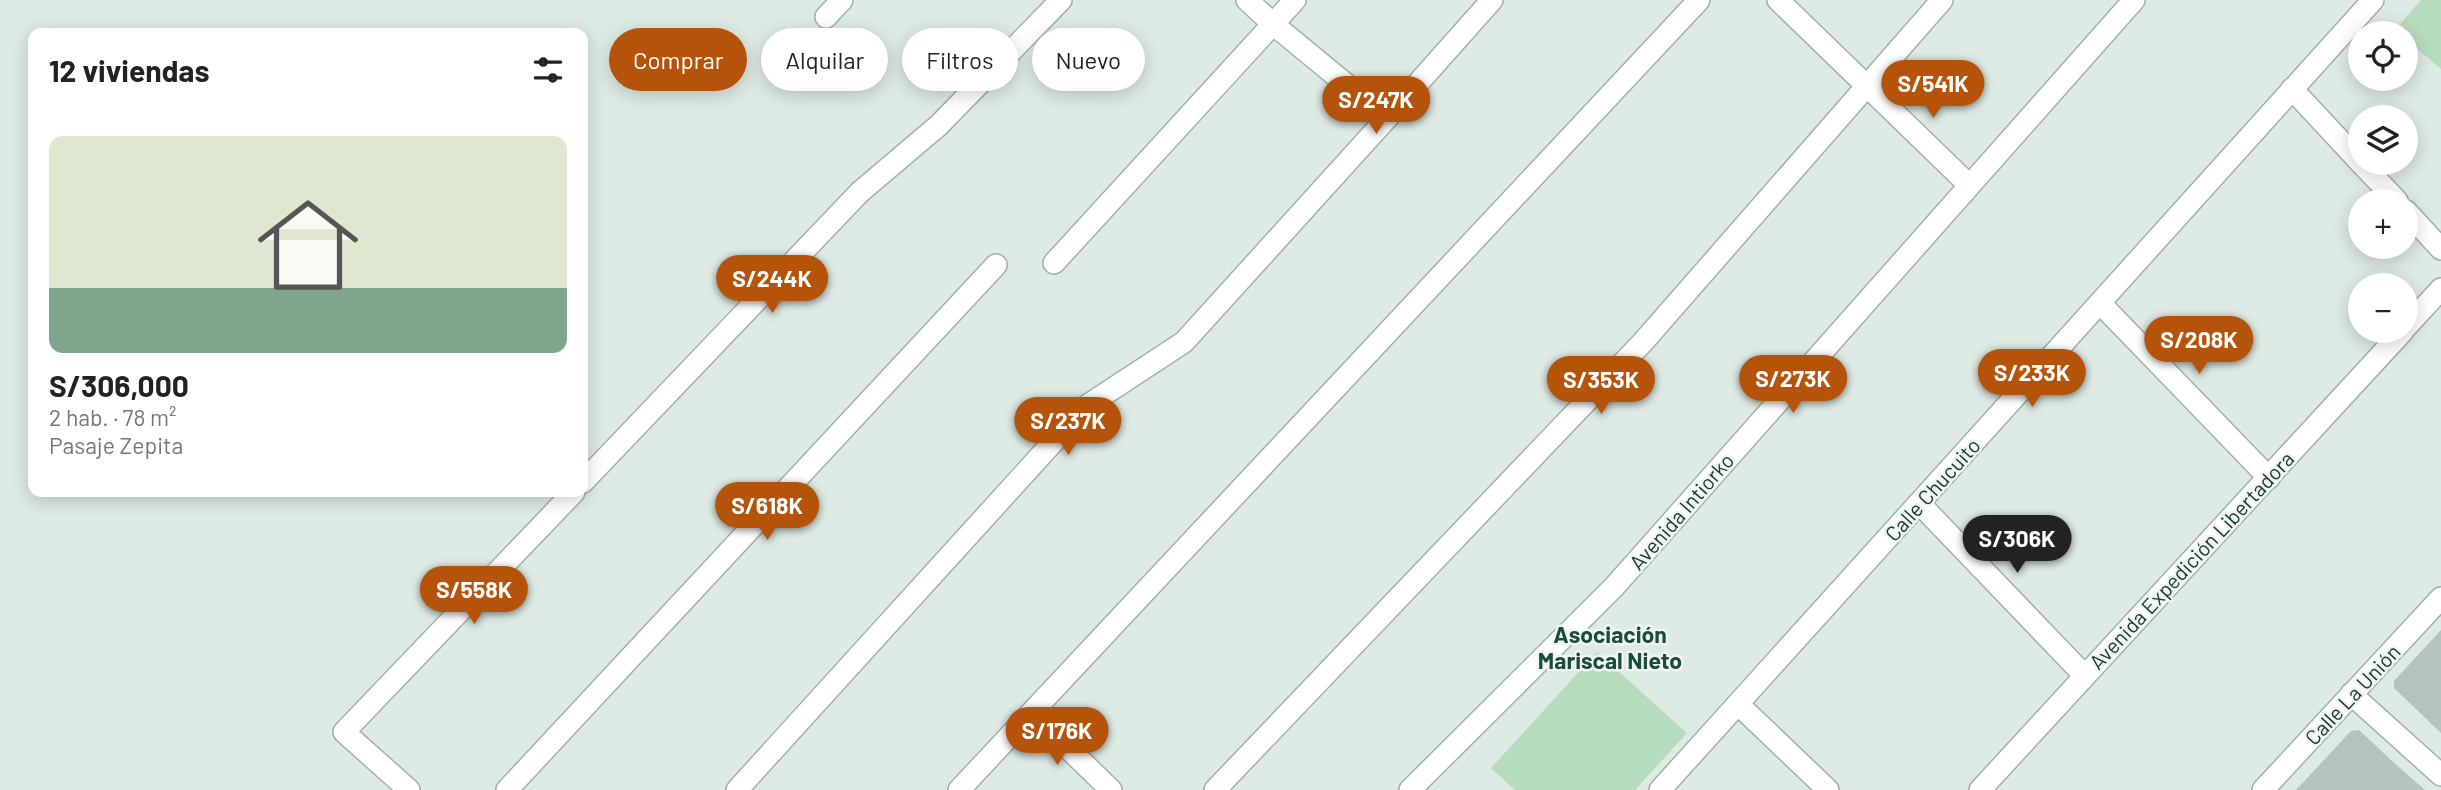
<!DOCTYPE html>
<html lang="es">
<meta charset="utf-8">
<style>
:root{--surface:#fff;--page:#f6f6f6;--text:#222;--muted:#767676;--line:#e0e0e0;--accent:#b45309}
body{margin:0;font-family:Barlow,sans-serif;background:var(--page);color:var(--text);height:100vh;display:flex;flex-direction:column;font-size:26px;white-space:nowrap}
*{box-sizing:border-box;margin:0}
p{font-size:23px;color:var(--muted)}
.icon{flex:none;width:38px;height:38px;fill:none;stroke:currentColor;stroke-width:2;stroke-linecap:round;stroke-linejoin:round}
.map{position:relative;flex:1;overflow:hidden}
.drawer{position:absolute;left:28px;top:28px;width:560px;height:469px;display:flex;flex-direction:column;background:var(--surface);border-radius:14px;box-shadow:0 4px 18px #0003}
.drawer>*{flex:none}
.top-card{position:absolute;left:609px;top:28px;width:665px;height:63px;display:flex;gap:14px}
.buttons{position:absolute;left:2348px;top:21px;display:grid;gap:14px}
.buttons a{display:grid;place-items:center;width:70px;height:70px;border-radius:50%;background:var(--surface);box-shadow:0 4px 18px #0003;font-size:35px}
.price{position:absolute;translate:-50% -60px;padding:0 16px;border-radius:24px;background:var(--accent);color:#fff;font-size:23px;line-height:46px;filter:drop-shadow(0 2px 4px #0008)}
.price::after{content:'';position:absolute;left:50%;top:42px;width:21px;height:16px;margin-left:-10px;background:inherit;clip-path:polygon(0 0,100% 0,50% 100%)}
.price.active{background:#222;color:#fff}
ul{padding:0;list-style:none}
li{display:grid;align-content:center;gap:14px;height:371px;padding:0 21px}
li+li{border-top:2px solid var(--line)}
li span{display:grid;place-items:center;height:217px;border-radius:14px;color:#555}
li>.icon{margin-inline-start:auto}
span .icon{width:126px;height:126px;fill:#fffc;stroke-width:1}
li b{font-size:30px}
h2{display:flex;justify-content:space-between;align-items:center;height:84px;padding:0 21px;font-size:30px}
.pill{padding:0 24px;border-radius:32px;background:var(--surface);box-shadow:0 4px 18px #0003;font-size:24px;line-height:63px}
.pill.active{background:var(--accent);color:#fff}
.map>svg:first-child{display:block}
.green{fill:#b7dbbd}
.building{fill:#b4c4bc}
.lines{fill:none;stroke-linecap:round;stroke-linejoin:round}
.street-casing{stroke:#a1b1aa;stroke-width:24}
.street{stroke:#fff;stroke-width:21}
.labels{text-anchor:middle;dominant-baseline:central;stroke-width:5;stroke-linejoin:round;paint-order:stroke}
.street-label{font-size:21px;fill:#203930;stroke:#eef7f2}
.neighbourhood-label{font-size:23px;font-weight:bold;fill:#1c4b3b;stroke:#eef7f2}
</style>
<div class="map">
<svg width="2441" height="790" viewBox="0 0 2441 790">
<rect width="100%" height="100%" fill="#deeae4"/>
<g class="green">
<path d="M2421 0H2441V69L2406 39V33H2400L2395 30Z"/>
<path d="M1597 652 1687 733 1635 790H1515L1491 768Z"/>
</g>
<g class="building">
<path d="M2441 630V733L2394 688V681Z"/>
<path d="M2359 730 2392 761 2425 790H2296L2351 731Z"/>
</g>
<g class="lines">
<defs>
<g id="street">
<path d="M1247 0 1273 24 1387 118 1492 0"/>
<path d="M1778 0 1968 184"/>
<path d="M826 17 842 0"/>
<path d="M2292 89 2361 163"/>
<path d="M2361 163 2397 201"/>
<path d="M2406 211 2441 249"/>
<path d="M1054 263 1295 0"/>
<path d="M2100 303 2269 478"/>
<path d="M2406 327 2441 289"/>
<path d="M583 482 860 192 939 125 1061 0"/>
<path d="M1919 503 2084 675"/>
<path d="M2351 694 2441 775"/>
<path d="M1738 704 1828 790"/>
<path d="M1032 713 1111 790"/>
<path d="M409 790 344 732 574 492"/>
<path d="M507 790 996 265"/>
<path d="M737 790 1085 407 1184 342 1387 118"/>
<path d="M959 790 1699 0"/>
<path d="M1215 790 1643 342 1942 0"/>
<path d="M1410 790 1614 587 2134 0"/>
<path d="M1660 790 2373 0"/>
<path d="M1980 790 2403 331"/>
<path d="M2263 790 2441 598"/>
</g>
</defs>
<use href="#street" class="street-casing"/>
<use href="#street" class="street"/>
</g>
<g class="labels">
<g class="street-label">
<text transform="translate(1932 489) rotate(-48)">Calle Chucuito</text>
<text transform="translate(1681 511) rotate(-49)">Avenida Intiorko</text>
<text transform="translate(2191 560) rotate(-47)">Avenida Expedición Libertadora</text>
<text transform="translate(2352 694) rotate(-47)">Calle La Unión</text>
</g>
<g class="neighbourhood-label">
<text x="1610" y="634">Asociación<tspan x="1610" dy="26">Mariscal Nieto</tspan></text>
</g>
</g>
</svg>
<div class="buttons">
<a><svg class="icon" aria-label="locate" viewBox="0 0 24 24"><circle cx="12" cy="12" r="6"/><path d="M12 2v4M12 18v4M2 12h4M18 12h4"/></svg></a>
<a><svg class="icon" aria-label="layers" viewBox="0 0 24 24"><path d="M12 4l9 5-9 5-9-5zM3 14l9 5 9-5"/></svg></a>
<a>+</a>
<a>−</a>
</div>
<b class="price" style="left:1933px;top:120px">S/541K</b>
<b class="price" style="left:1376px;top:136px">S/247K</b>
<b class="price" style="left:772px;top:315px">S/244K</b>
<b class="price" style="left:2199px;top:376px">S/208K</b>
<b class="price" style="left:2032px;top:409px">S/233K</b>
<b class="price" style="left:1793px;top:415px">S/273K</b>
<b class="price" style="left:1601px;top:416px">S/353K</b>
<b class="price" style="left:1068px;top:457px">S/237K</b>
<b class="price" style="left:767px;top:542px">S/618K</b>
<b class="price active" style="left:2017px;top:575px">S/306K</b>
<b class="price" style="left:474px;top:626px">S/558K</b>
<b class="price" style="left:1057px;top:767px">S/176K</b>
<div class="top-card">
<a class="pill active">Comprar</a>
<a class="pill">Alquilar</a>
<a class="pill">Filtros</a>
<a class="pill">Nuevo</a>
</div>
<section class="drawer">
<h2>12 viviendas<svg class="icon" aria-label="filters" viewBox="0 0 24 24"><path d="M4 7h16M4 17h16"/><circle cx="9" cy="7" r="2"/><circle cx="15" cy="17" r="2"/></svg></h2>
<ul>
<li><span style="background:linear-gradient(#dfe7d0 70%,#7fa58c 0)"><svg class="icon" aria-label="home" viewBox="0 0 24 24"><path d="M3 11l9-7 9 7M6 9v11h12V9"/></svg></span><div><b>S/306,000</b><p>2 hab. · 78 m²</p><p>Pasaje Zepita</p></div></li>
</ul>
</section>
</div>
